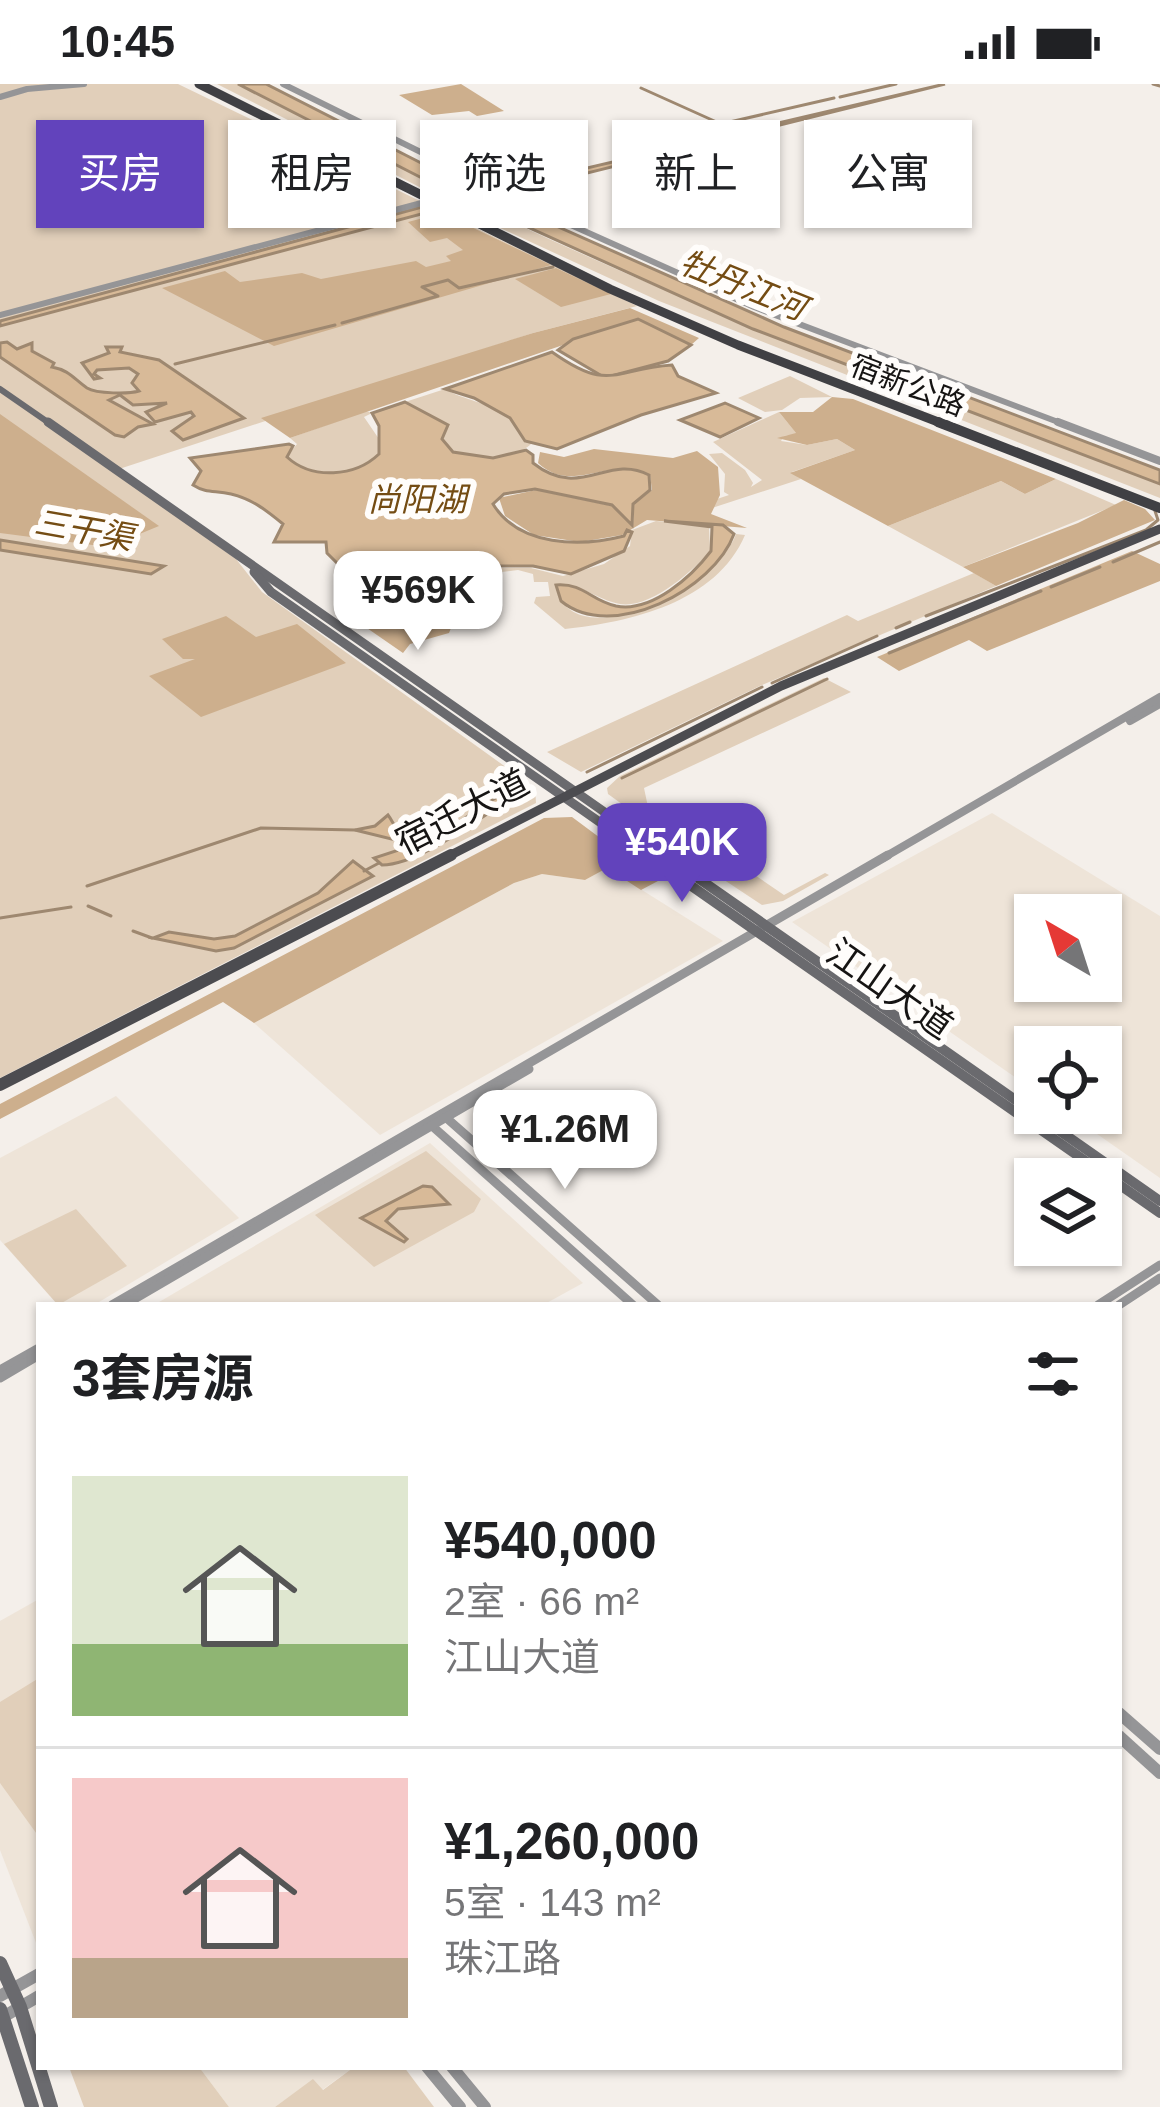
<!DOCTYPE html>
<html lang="zh">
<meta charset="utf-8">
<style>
:root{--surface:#fff;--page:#f6f6f6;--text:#202124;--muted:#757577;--line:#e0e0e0;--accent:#6243bc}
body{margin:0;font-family:Arial,"Noto Sans SC",sans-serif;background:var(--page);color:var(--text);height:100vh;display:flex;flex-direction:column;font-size:45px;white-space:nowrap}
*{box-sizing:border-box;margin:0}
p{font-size:39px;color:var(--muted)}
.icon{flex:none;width:66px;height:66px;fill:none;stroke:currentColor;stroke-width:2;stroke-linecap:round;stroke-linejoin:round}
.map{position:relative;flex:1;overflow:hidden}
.details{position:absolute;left:36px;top:1218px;width:1086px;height:768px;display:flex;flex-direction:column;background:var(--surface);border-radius:0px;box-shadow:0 3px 9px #0004}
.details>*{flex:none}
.banner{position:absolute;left:36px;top:36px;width:1089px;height:108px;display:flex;gap:24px}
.needle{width:78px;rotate:321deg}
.tools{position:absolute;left:1014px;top:810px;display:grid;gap:24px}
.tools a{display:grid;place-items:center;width:108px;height:108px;border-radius:0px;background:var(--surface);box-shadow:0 3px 9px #0004;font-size:60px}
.price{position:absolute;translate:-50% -102px;padding:0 27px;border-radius:24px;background:#fff;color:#222;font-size:39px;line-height:78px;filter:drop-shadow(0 3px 6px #0008)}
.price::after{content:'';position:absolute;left:50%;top:72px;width:36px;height:27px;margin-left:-18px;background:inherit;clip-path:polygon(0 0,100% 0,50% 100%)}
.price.current{background:var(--accent);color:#fff}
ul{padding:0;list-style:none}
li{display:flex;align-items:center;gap:36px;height:300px;padding:0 36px}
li+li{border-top:3px solid var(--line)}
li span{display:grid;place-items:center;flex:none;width:336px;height:240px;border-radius:0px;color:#555}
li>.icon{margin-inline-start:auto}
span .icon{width:144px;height:144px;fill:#fffc;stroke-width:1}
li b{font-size:51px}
h2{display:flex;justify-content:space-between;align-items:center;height:144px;padding:0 36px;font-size:51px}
.chip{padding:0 42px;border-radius:0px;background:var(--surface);box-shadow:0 3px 9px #0004;font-size:42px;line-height:108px}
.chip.current{background:var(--accent);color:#fff}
.status{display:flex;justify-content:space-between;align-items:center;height:84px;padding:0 60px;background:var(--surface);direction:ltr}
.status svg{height:33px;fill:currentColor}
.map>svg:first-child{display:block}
.built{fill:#eee4d8;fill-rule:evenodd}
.green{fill:#e1cfba}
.forest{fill:#cdaf8d}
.water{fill:#d8ba98;stroke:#9e8870;stroke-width:3}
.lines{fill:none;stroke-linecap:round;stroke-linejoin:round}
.stream{stroke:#9e8870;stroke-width:3}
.tertiary-far3{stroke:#959597;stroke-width:6}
.tertiary-far2{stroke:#959597;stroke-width:8}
.tertiary-far1{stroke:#959597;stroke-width:9}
.tertiary{stroke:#959597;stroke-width:12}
.secondary-far3{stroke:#6a6a6e;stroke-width:6}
.secondary-far2{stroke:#6a6a6e;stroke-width:9}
.secondary-far1{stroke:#6a6a6e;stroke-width:10}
.secondary{stroke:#6a6a6e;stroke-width:14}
.primary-far1{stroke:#4c4c50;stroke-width:9}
.primary{stroke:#4c4c50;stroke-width:12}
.trunk-far1{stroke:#404044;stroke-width:9}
.trunk{stroke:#404044;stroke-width:10}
.labels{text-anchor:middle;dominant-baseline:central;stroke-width:12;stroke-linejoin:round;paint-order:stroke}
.far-street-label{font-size:30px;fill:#161413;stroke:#fffdfb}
.far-water-label{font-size:33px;font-style:italic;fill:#744c13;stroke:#fffdfb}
.street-label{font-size:36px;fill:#161413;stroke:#fffdfb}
</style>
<div class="status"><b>10:45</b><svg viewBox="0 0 49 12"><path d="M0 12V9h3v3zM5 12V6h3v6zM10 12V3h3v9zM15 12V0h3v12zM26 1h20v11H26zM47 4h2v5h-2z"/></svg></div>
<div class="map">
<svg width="1160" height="2023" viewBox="0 0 1160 2023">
<rect width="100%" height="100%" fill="#f4efea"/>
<g class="built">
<path d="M992 729 1160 832V1094L1067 1029H1101V963H1035V1007L792 838ZM1035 831H1101V897H1035Z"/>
<path d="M607 784 723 857 380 1051 254 939 514 799 542 790 585 796Z"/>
<path d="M116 1012 239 1134 94 1221H58L0 1156V1074Z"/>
<path d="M430 1059 583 1199 543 1221H154Z"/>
<path d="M39 1515V1863L38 1864 0 1766V1537Z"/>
<path d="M199 1983H354L322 2006 313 1996 275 2023H229Z"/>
</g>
<g class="green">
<path d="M0 0H178L637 222 533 249 113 387 236 475 262 508 535 704 536 719 0 994Z"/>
<path d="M217 0H238C342 53 444 107 549 155 749 246 954 323 1160 400V414L659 217 498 143Z"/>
<path d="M790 292 832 313 800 314 782 326 765 328 738 314Z"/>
<path d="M445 305C463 316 488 318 507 332 518 340 517 353 532 359 515 377 477 375 453 368L442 354 447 342 405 318Z"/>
<path d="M366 327 372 329 364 333 379 355V370C354 393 313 396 287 372L297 360 290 354Z"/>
<path d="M779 328 797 350 784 352 781 357 807 361 837 355 855 366 792 388 801 395 712 424 717 415 729 411 724 408 725 390 709 370 722 369 745 386 753 399 751 403 762 396 713 358Z"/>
<path d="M1056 395 1116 421 963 483 888 442 1001 397 1025 410Z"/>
<path d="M656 437 709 442 710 467C692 488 650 525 620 520 595 515 581 499 556 500 567 577 717 505 736 450L745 451C716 519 630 538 565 545L534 519 536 513 550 512 548 498H534L533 490 518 486 485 490 473 476 450 473 384 488 364 507 394 479 461 472 474 473 490 484H531L563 492 604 480 630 462 632 446Z"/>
<path d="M974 489 996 502 762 601 581 688 547 668 847 531 858 537Z"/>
<path d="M824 594 851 608 644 704 648 723 703 761 688 768 608 710 607 704 620 692Z"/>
<path d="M706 763 718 766 784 811 825 789 829 791 783 817 762 821 688 772Z"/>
<path d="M426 1067 481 1115 474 1128 374 1183 315 1131Z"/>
<path d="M76 1125 127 1182 58 1221 4 1160Z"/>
<path d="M39 1594V1753L0 1699V1618Z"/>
<path d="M69 1983H199L229 2023H84Z"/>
<path d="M354 1983H404L434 2023H275L313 1995 323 2006Z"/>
</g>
<g class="forest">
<path d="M461 0 504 27 477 32 469 27 432 31 399 11Z"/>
<path d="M442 129 551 181 274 262 162 204 225 187 240 198 302 189 321 195 416 177 426 183 451 177 446 172 463 166 447 154 430 158 408 138Z"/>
<path d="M556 184 611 210 561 223 515 195Z"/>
<path d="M630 224 699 254 691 261 572 258 290 354 261 334 533 249Z"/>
<path d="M832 313 853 315 1056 395 1025 410 1001 397 888 442 790 389 855 366 837 355 807 361 777 354 796 349 779 328H813Z"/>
<path d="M0 330 159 442 108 463 0 449Z"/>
<path d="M594 365 673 374 697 367 718 383 720 411 711 430 747 444 647 436 622 451 580 458 534 451 505 432 499 414 536 406 612 422 633 441 634 420 652 406 650 391C611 370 573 412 538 379L540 368 564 373Z"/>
<path d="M1124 416 1145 425 1155 436 996 502 963 483 1078 439Z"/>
<path d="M1132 467 1160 480V497L987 567 969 556 899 587 877 573Z"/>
<path d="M386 495 407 512 386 535 413 541 432 515H446L437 528 451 544 449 549 410 560 403 569 338 524 396 513 393 505H380Z"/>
<path d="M226 532 256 553 297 540 346 579 201 633 149 592 195 575H183L162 555Z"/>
<path d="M572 733 658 797 641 806 607 784 585 796 542 790 514 799 254 939 223 918 0 1035V1020L544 734Z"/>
</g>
<g class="water">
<path d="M238 0H266L480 109 945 0 491 113 784 243 1160 386V400L753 245 470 117 0 242V237L459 113Z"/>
<path d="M638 235 691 261 668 277 611 292H602L558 266 573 255Z"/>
<path d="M7 258 17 265 32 259V267L54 279 52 283C69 286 74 295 87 304 97 310 129 310 139 307L132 299 138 290 129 284 97 286 94 290 100 294 94 295 82 279 109 269 106 263H122L120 268 159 276 244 334 183 356 172 347 194 332 191 328 155 338 146 328 167 319 133 321 120 311 109 316 153 340 138 343 124 353 115 351 0 273V259Z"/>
<path d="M552 268C610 309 612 285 672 281L678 292 716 309 641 331 557 365 525 357 510 334 474 314 445 305Z"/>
<path d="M405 318 448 341 442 355 453 368 493 374 526 366 533 371V379C581 417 607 369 649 391L650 406 633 420 632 441 612 421 535 405 504 410 493 420C519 463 581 463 624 452L627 446 632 448 624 467 571 490 533 482H491L467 471H438L393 479 362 504 327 469 326 458H274L283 440C266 426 252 415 231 410 215 406 207 410 193 401L201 387 190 374 289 360 293 362 287 373C312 396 355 393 379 370V342L372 329Z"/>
<path d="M725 319 759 334 720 353 680 336Z"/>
<path d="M664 437 723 441 734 450C714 505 612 559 561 517L556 501C584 499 590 516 616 522 652 529 692 492 711 467L712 443Z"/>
<path d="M0 456 164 482 151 490 0 466Z"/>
<path d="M501 711 513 713C480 733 420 781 382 781L374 774 405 764 400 757 355 746 375 742 388 731C392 736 394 742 398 747 423 774 476 723 501 711Z"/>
<path d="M353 777 373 792 234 864 216 867 153 854 169 848 214 855 235 852 318 809Z"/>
<path d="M423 1102 432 1103 449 1120 398 1125 386 1137 407 1155 404 1158 361 1134Z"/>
</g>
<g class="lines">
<g class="stream">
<path d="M1153 0 1160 2"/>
<path d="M641 4 721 40 834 14"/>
<path d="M840 13 896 0"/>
<path d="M342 239 438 212 422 203 448 196 459 204 553 183"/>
<path d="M175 280 335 241"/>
<path d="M1113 478 1160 458"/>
<path d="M1051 503 1100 483"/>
<path d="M926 532 1146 446 1158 436 1155 427"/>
<path d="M896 544 910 538"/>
<path d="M889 569 1041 507"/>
<path d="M772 599 877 552"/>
<path d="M587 688 762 603"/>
<path d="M622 694 827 595"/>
<path d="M364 787 379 779"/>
<path d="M87 802 261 744 355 746"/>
<path d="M88 822 111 832"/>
<path d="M0 834 71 823"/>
<path d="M133 847 152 854"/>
</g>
<g class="tertiary-far3">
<path d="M283 0 544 129 754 223 1066 341"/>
<path d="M0 13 27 5 84 0"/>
<path d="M0 231 429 117"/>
</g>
<g class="tertiary-far2">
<path d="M1058 338 1160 377"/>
<path d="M1130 637 1160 620"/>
<path d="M883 774 1160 613"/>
</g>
<g class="tertiary-far1">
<path d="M442 1030 658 1221"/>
<path d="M431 1041 633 1221"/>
<path d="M112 1221 888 771"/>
<path d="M124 1221 529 985"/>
<path d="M1098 1221 1160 1181"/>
<path d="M1119 1221 1160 1194"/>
<path d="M0 1286 39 1264"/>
<path d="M0 1294 39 1271"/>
</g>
<g class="tertiary">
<path d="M1119 1629 1160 1665"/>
<path d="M1119 1652 1160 1689"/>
<path d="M0 1912 39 1890"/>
<path d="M3 1933 39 1912"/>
<path d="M427 1983 460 2023"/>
<path d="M452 1983 485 2023"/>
</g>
<path class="secondary-far3" d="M0 305 52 341"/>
<g class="secondary-far2">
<path d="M48 338 670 774"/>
<path d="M254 488 271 508 651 774"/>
</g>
<g class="secondary-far1">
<path d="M647 771 1160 1129"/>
<path d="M665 771 1160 1117"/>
</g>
<g class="secondary">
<path d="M0 1879 20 1923 51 2023"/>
<path d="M0 1925 32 2023"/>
</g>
<path class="primary-far1" d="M445 774 781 602 1160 445"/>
<path class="primary" d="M0 1001 451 771"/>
<path class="trunk-far1" d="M199 0 610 205 738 261 946 341"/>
<path class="trunk" d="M938 338 1160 424"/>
</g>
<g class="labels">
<g class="far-street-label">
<text transform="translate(908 301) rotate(21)">宿新公路</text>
</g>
<g class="far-water-label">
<text transform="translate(743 201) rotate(22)">牡丹江河</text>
<text x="417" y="415">尚阳湖</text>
<text transform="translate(84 446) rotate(10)">三干渠</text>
</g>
<g class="street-label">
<text transform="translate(462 728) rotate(-27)">宿迁大道</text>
<text transform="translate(890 905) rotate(35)">江山大道</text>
</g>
</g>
</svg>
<div class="tools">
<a><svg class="needle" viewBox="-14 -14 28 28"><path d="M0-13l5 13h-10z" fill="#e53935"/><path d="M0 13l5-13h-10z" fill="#757577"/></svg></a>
<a><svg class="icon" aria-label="locate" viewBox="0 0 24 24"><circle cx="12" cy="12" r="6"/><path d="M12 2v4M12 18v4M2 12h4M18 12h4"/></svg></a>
<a><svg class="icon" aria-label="layers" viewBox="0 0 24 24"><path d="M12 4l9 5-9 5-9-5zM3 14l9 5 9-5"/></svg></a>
</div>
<b class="price" style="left:418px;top:569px">¥569K</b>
<b class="price current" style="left:682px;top:821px">¥540K</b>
<b class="price" style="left:565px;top:1108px">¥1.26M</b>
<div class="banner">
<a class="chip current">买房</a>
<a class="chip">租房</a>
<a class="chip">筛选</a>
<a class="chip">新上</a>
<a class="chip">公寓</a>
</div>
<section class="details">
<h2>3套房源<svg class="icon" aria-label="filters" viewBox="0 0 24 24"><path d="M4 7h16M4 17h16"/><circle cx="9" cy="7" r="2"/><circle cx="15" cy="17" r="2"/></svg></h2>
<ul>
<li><span style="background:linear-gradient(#dfe7d0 70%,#8fb573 0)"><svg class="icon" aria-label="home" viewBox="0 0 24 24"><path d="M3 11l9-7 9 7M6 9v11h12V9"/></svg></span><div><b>¥540,000</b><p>2室 · 66 m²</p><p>江山大道</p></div></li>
<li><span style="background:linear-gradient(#f6c9c9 75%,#b9a48a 0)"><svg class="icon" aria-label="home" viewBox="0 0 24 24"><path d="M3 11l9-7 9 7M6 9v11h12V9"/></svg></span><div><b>¥1,260,000</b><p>5室 · 143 m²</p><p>珠江路</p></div></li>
</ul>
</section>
</div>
